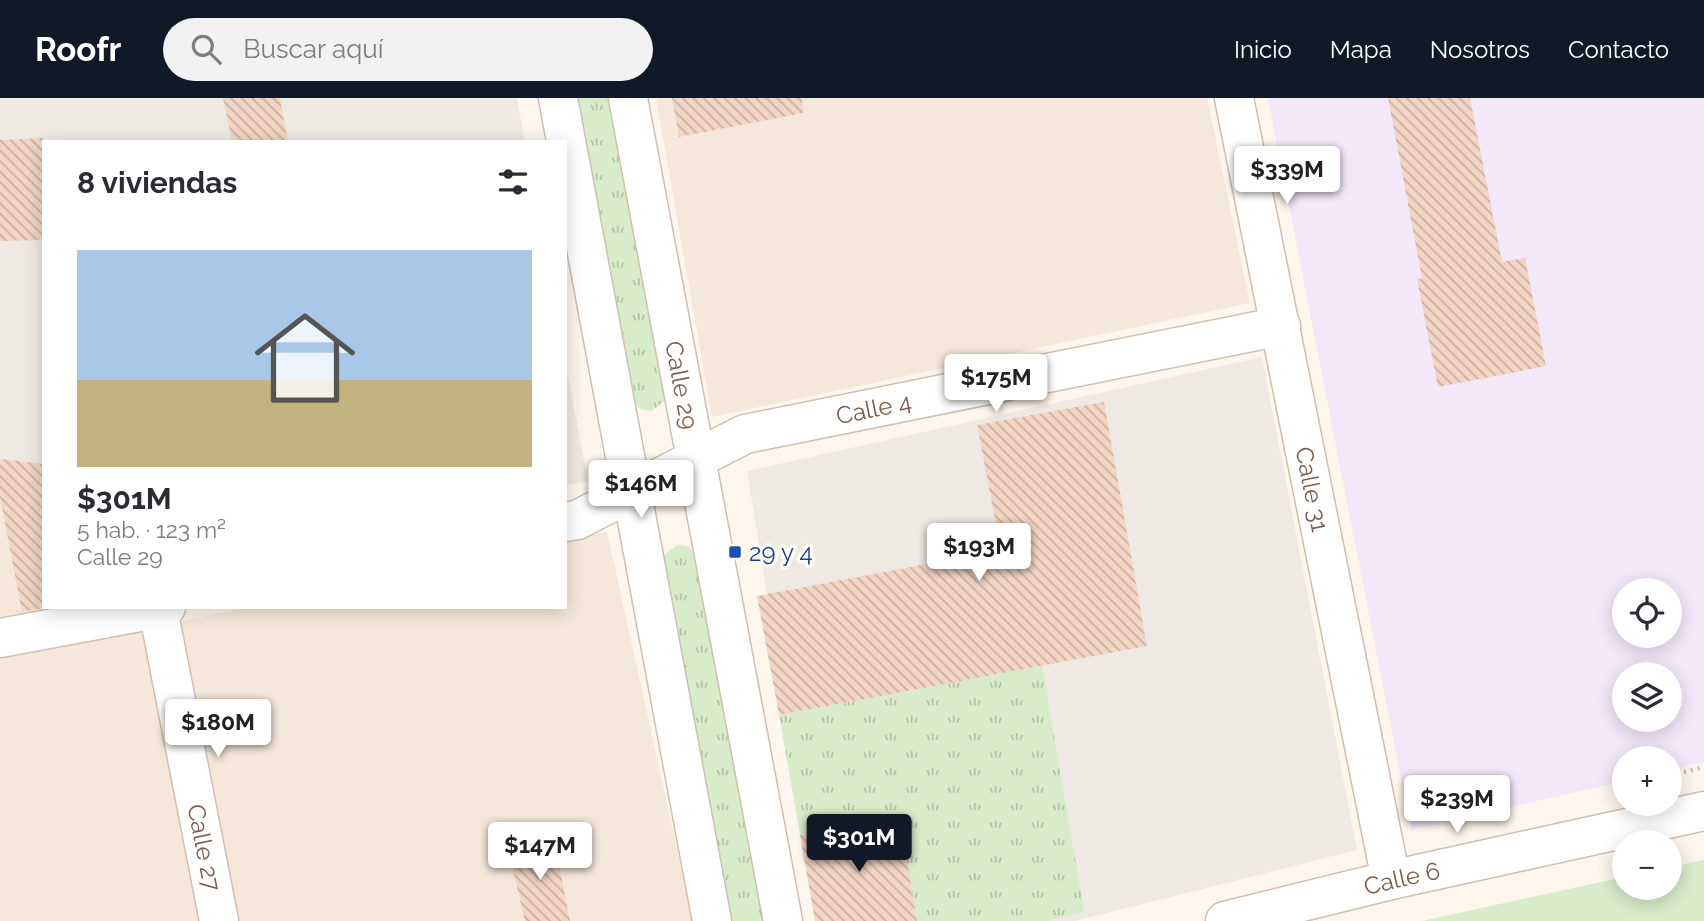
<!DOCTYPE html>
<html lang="es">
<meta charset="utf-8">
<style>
:root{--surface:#fff;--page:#f2f2f3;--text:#2b2b33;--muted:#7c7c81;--line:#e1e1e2;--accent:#111827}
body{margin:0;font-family:Raleway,sans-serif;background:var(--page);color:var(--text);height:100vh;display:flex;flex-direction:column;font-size:26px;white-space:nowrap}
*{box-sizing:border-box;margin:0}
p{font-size:23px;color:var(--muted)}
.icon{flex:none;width:38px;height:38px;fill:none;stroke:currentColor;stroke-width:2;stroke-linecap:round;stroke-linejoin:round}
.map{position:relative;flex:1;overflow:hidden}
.details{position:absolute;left:42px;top:42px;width:525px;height:469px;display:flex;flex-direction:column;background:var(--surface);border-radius:0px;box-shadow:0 4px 18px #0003}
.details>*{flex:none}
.buttons{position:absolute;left:1612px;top:480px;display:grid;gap:14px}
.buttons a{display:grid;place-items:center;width:70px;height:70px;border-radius:50%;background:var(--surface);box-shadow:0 4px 18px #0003;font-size:35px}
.price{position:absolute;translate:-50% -60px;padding:0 16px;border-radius:7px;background:#fff;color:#222;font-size:23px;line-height:46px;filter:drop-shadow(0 2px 4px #0008)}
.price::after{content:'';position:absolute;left:50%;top:42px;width:21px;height:16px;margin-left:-10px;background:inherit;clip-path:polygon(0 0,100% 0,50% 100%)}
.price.active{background:var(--accent);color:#fff}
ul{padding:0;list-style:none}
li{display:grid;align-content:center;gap:14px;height:371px;padding:0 35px}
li+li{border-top:2px solid var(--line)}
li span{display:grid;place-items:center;height:217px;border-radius:0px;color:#555}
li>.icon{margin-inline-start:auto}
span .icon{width:126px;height:126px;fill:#fffc;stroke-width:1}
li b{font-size:30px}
h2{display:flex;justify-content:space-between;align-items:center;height:84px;padding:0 35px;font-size:30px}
header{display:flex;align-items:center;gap:42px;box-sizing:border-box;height:98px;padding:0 35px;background:var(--accent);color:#fff}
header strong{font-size:33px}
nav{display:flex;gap:38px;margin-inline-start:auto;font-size:24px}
.search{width:490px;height:63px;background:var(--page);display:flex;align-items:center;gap:18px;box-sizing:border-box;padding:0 24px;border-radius:38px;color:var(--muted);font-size:26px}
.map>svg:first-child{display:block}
.residential{fill:#f5e8da}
.industrial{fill:#efe9e4}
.education{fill:#f3e8fa;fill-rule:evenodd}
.grass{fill:url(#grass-tufts)}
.pitch{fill:#d8ecc9}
.building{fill:url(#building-back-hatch)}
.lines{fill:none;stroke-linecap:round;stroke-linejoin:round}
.minor-casing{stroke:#d1beb0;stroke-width:41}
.tertiary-casing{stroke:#d1beb0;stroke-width:41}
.path{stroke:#d9b8a5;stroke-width:4.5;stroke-dasharray:2 5;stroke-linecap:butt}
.minor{stroke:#fff;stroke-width:38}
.tertiary{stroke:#fff;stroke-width:38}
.transit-dot{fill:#1a4fb4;stroke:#fffaf3;stroke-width:2.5}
.labels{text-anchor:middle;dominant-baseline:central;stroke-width:7;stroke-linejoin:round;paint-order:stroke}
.street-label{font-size:24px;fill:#7a5c4d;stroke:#fffaf3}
.transit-label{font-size:24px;fill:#164399;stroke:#fffaf3;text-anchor:start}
</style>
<header>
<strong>Roofr</strong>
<div class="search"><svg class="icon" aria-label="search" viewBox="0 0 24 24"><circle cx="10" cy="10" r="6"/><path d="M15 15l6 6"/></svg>Buscar aquí</div>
<nav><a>Inicio</a><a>Mapa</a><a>Nosotros</a><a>Contacto</a></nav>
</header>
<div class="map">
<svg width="1704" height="823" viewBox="0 0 1704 823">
<defs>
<pattern id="grass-tufts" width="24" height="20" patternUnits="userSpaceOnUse" patternTransform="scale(1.75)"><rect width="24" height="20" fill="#d8ecc9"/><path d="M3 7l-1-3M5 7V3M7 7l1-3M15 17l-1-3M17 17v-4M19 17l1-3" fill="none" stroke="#b4c2a5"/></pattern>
<pattern id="building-back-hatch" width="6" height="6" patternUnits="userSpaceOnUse" patternTransform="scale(1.75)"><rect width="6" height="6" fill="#f3d5c3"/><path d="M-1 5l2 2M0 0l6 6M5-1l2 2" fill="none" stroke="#cab0a1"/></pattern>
</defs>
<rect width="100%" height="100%" fill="#fdf6ec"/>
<g class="residential">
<path d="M656 0H1207L1250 205 712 319Z"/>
<path d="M0 390 44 509H130L135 533 250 509H565V443L607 434 693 823H0Z"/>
</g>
<g class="industrial">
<path d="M0 0H517L525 44H44V381L0 390Z"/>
<path d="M1262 259 1357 752 1075 823H820L747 373Z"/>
<path d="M565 263 588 383 565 388Z"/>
</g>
<path class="education" d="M1268 0H1704V664L1670 672V660H1624V683L1411 732ZM1624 492H1670V537H1624ZM1624 576H1670V621H1624Z"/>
<g class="grass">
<path d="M575 0H611L665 293V302L652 313C641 313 636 310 632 299Z"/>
<path d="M677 447C688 447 692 450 697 460L765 823H730L663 458Z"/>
<path d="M1042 568 1084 813 1047 823H917L899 720 800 737 779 617Z"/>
</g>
<path class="pitch" d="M1704 762V823H1422L1624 779V789H1670V769Z"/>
<g class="building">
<path d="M223 0H280L288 44H232Z"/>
<path d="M672 0H802L803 15 679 39Z"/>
<path d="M1388 0H1470L1502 164 1525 160 1546 268 1438 289 1417 181 1422 180Z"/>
<path d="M44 40V142L0 143V42Z"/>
<path d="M1104 304 1147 548 779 617 757 498 1001 452 977 327Z"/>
<path d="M0 361 44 366V510L22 514 0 399Z"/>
<path d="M900 720 917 823H815L800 737Z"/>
<path d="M554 741 570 823H525L508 750Z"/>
</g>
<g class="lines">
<defs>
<g id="minor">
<path id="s1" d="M1234 0 1391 782"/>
<path id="s2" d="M565 424 577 422 745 336 1281 228"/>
<path id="s3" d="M158 511 219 823"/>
<path d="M0 540 166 509"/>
<path id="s4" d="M1225 823 1391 782 1704 713"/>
</g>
<g id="tertiary">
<path d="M558 0 712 823"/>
<path id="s5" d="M628 0 783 823"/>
</g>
</defs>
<use href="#minor" class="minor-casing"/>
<use href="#tertiary" class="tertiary-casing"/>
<path class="path" d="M1684 674 1704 669"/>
<use href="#minor" class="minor"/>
<use href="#tertiary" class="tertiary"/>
</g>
<rect class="transit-dot" x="728" y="447" width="14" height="14" rx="3.5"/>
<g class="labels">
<g class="street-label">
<text stroke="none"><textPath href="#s5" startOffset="292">Calle 29</textPath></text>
<text stroke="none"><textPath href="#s2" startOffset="332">Calle 4</textPath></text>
<text stroke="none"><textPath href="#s1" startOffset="399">Calle 31</textPath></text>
<text stroke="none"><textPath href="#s3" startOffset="243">Calle 27</textPath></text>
<text stroke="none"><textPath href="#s4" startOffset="182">Calle 6</textPath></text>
</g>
<g class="transit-label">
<text x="749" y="454">29 y 4</text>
</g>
</g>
</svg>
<div class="buttons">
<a><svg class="icon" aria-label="locate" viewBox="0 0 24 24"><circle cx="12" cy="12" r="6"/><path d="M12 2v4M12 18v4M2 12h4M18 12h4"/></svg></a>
<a><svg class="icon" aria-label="layers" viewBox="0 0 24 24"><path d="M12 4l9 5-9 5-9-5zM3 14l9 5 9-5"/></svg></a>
<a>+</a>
<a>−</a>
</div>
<b class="price" style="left:1287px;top:108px">$339M</b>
<b class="price" style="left:996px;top:316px">$175M</b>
<b class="price" style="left:641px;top:422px">$146M</b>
<b class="price" style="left:979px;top:485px">$193M</b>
<b class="price" style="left:218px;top:661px">$180M</b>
<b class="price" style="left:1457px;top:737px">$239M</b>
<b class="price active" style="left:859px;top:776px">$301M</b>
<b class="price" style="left:540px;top:784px">$147M</b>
<section class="details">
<h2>8 viviendas<svg class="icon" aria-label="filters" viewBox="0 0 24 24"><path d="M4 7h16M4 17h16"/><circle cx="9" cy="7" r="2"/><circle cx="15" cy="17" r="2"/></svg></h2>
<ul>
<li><span style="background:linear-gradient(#a9c7e8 60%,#c2b280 0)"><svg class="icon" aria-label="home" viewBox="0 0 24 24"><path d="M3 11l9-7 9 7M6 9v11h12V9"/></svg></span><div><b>$301M</b><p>5 hab. · 123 m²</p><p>Calle 29</p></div></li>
</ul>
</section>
</div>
